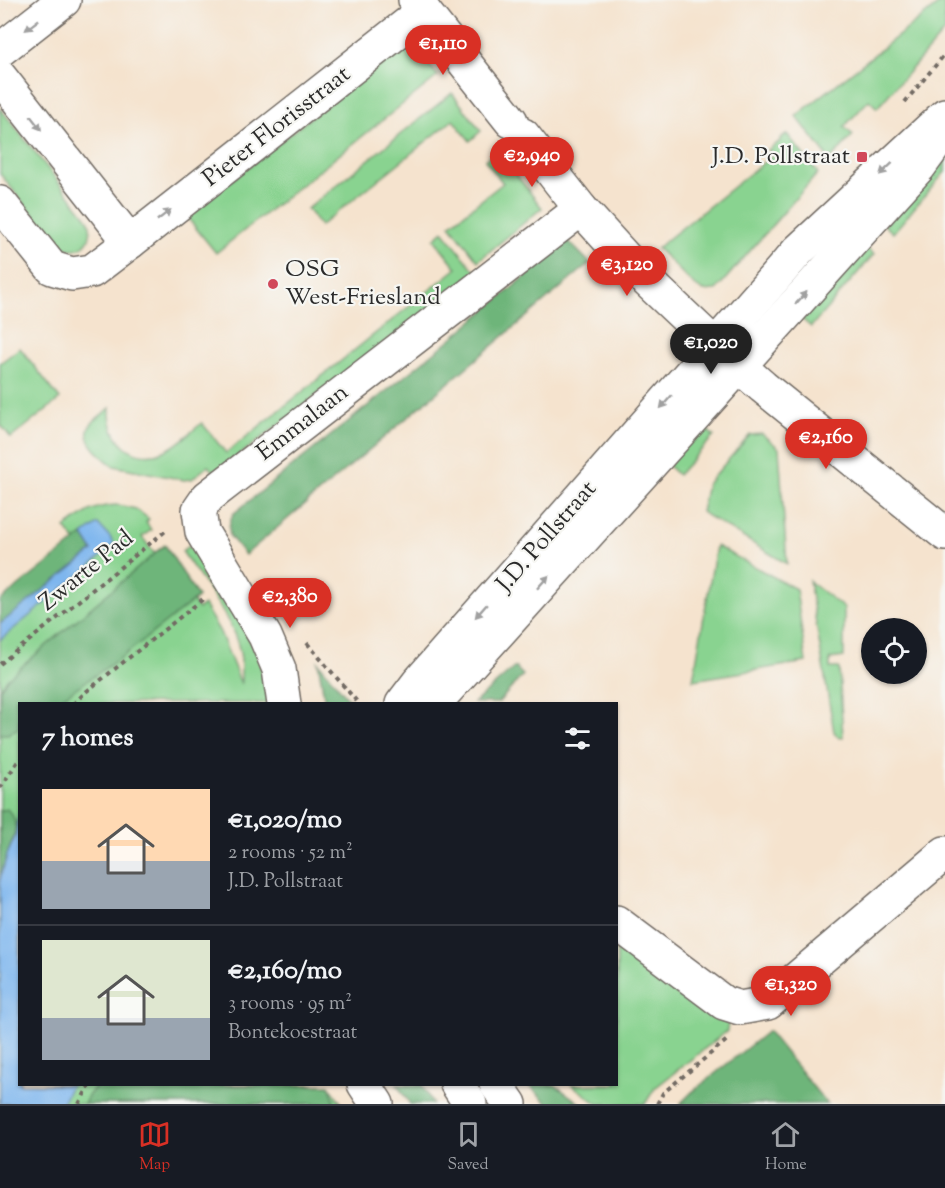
<!DOCTYPE html>
<meta charset="utf-8">
<style>
:root{--surface:#171b24;--page:#20242c;--text:#f1f3f6;--muted:#9ea1a6;--line:#363941;--accent:#d93025}
body{margin:0;font-family:"Sorts Mill Goudy",serif;background:var(--page);color:var(--text);height:100vh;display:flex;flex-direction:column;font-size:22px;white-space:nowrap}
*{box-sizing:border-box;margin:0}
p{font-size:20px;color:var(--muted)}
.icon{flex:none;width:33px;height:33px;fill:none;stroke:currentColor;stroke-width:2;stroke-linecap:round;stroke-linejoin:round}
.map{position:relative;flex:1;overflow:hidden}
.side{position:absolute;left:18px;top:702px;width:600px;height:384px;display:flex;flex-direction:column;background:var(--surface);border-radius:0px;box-shadow:0 2px 4px #0004}
.side>*{flex:none}
.tools{position:absolute;left:861px;top:618px;display:grid;gap:12px}
.tools a{display:grid;place-items:center;width:66px;height:66px;border-radius:50%;background:var(--surface);box-shadow:0 2px 4px #0004;font-size:30px}
.price{position:absolute;translate:-50% -51px;padding:0 14px;border-radius:21px;background:var(--accent);color:#fff;font-size:20px;line-height:39px;filter:drop-shadow(0 2px 3px #0008)}
.price::after{content:'';position:absolute;left:50%;top:36px;width:18px;height:14px;margin-left:-9px;background:inherit;clip-path:polygon(0 0,100% 0,50% 100%)}
.price.selected{background:#222;color:#fff}
ul{padding:0;list-style:none}
li{display:flex;align-items:center;gap:18px;height:150px;padding:0 24px}
li+li{border-top:2px solid var(--line)}
li span{display:grid;place-items:center;flex:none;width:168px;height:120px;border-radius:0px;color:#555}
li>.icon{margin-inline-start:auto}
span .icon{width:72px;height:72px;fill:#fffc;stroke-width:1}
li b{font-size:26px}
h2{display:flex;justify-content:space-between;align-items:center;height:72px;padding:0 24px;font-size:26px}
.menu{display:flex;justify-content:space-around;align-items:center;height:84px;border-top:2px solid var(--line);background:var(--surface);font-size:16px;color:var(--muted)}
.menu a{display:grid;justify-items:center;gap:3px}
.menu .selected{color:var(--accent)}
.map>svg:first-child{display:block}
.green{fill:#89d390;stroke:#5a7f5e;stroke-width:1.5}
.forest{fill:#6eb57a;stroke:#4c7052;stroke-width:1.5}
.water{fill:#7eb6ee;stroke:#54708c;stroke-width:1.5}
.lines{fill:none;stroke-linecap:round;stroke-linejoin:round}
.minor-casing{stroke:#726b64;stroke-width:36}
.path{stroke:#726b64;stroke-width:4;stroke-dasharray:4.5 4.5;stroke-linecap:butt}
.minor{stroke:#fff;stroke-width:33}
.oneway{fill:#a0a0a0}
.poi-dot{fill:#d1495b;stroke:#f6f6f2;stroke-width:2}
.labels{text-anchor:middle;dominant-baseline:central;stroke-width:4.5;stroke-linejoin:round;paint-order:stroke}
.street-label{font-size:24px;fill:#2b2b2b;stroke:#f6f6f2}
.poi-label{font-size:24px;fill:#2b2b2b;stroke:#f6f6f2;text-anchor:end}
</style>
<div class="map">
<svg width="945" height="1104" viewBox="0 0 945 1104">
<rect width="100%" height="100%" fill="#f6f6f2"/>
<filter id="ink" filterUnits="userSpaceOnUse"><feTurbulence type="fractalNoise" baseFrequency=".0167" numOctaves="2"/><feDisplacementMap in="SourceGraphic" scale="12" xChannelSelector="R" yChannelSelector="G"/><feConvolveMatrix kernelMatrix="1 2 1 2 8 2 1 2 1" color-interpolation-filters="sRGB"/></filter>
<filter id="wash" filterUnits="userSpaceOnUse"><feTurbulence type="fractalNoise" baseFrequency=".008" numOctaves="4" result="noise"/><feDisplacementMap in="SourceGraphic" scale="24" xChannelSelector="R" yChannelSelector="G"/><feGaussianBlur stdDeviation="1.35" result="paint"/><feColorMatrix in="noise" values="0 0 0 0 0 0 0 0 0 0 0 0 0 0 0 0 0 1.4 0 .05"/><feComposite in="paint" operator="in"/></filter>
<g filter="url(#wash)">
<rect width="100%" height="100%" fill="#f5e3ce"/>
<g class="green">
<path d="M944 0 945 31 877 108 869 100 844 127 853 135 830 160 796 116Z"/>
<path d="M409 40 438 76 216 253 186 216Z"/>
<path d="M452 93 481 131 470 141 453 120 320 226 307 209Z"/>
<path d="M0 108 88 219C98 244 75 259 55 242L0 174Z"/>
<path d="M787 134 818 173 716 290 703 291 693 284 657 248 773 155 768 150 780 141V139Z"/>
<path d="M497 150 542 208 478 261 450 225 503 183 485 160Z"/>
<path d="M945 157V172L893 233 884 225Z"/>
<path d="M443 231 476 272 215 474 208 466 192 479 184 480 114 466C107 462 102 456 96 450 77 429 94 421 110 408 108 439 133 464 164 451 178 446 190 432 202 423L226 453 457 268 434 239Z"/>
<path d="M865 246 874 254 811 327 798 316Z"/>
<path d="M20 348 60 399 11 438 0 424V363Z"/>
<path d="M700 424 714 436 678 475 665 463Z"/>
<path d="M762 434 779 448 787 564 701 512 707 484 750 435Z"/>
<path d="M118 505 136 509 149 519 146 522 151 530 142 537 154 553 165 545 198 597 193 602 198 609 204 605 220 632 241 684C241 676 241 668 241 660 238 624 201 581 182 551L189 545 236 614 258 656 269 703 20 704V1084L329 1085 342 1104H0V639L113 544 98 524 75 541 65 528C86 513 91 506 118 505Z"/>
<path d="M716 546 796 589 806 662 693 680Z"/>
<path d="M809 581 844 608V657L830 659V668H839L843 737 839 738 834 732Z"/>
<path d="M617 933 728 1023 727 1031 655 1088 645 1104H598L572 1085 616 1084Z"/>
</g>
<g class="forest">
<path d="M568 241 590 263 245 555 229 535 230 534C228 529 230 520 233 514L441 347Z"/>
<path d="M83 535 93 551 0 624V601Z"/>
<path d="M165 545 198 597 122 657 54 703 20 704 19 728 8 734H0V689L7 679Z"/>
<path d="M318 662 352 703H325Z"/>
<path d="M515 667 523 675 498 703H474Z"/>
<path d="M7 809C23 824 13 838 7 855 4 863 2 871 0 879V811Z"/>
<path d="M768 1031 827 1104H680L692 1092Z"/>
<path d="M97 1085H329L334 1099 333 1104H84L88 1096Z"/>
<path d="M397 1085H422L433 1104H410Z"/>
<path d="M529 1085H555L581 1104H548Z"/>
</g>
<g class="water">
<path d="M98 524 110 537 114 544 94 563 0 640V624L93 551 83 535Z"/>
<path d="M19 811 20 1084 71 1085 62 1104H0V879L7 855 15 837Z"/>
</g>
</g>
<g filter="url(#ink)">
<g class="lines">
<defs>
<g id="minor">
<path d="M415 0 511 121"/>
<path d="M0 50 64 0"/>
<path d="M0 77 130 242 424 11"/>
<path d="M523 135 581 209 641 275 715 345 763 387 945 534"/>
<path d="M0 203 52 268 72 274 92 271 130 242"/>
<path d="M284 704 279 669 265 636 202 532 199 510 208 497 581 209"/>
<path d="M402 704 418 683 799 250 945 115"/>
<path d="M434 704 919 167 935 145"/>
<path d="M616 922 724 1003 740 1008 768 1003 945 853"/>
<path d="M364 1084 377 1104"/>
<path d="M457 1084 470 1104"/>
<path d="M496 1084 510 1104"/>
</g>
</defs>
<use href="#minor" class="minor-casing"/>
<g class="path">
<path d="M905 102 945 54"/>
<path d="M307 643 359 704"/>
<path d="M0 664 168 529"/>
<path d="M73 704 87 691 203 599"/>
<path d="M0 788 20 758"/>
<path d="M79 1104 90 1084"/>
<path d="M657 1104 663 1093 727 1040"/>
</g>
<use href="#minor" class="minor"/>
</g>
<defs><path id="oneway-solid" d="M-6-.8H1V-3.2L6.5 0L1 3.2V.8H-6Z" transform="scale(1.5)"/></defs>
<g class="oneway">
<use href="#oneway-solid" transform="translate(32 25) rotate(142)"/>
<use href="#oneway-solid" transform="translate(36 123) rotate(52)"/>
<use href="#oneway-solid" transform="translate(886 169) rotate(137)"/>
<use href="#oneway-solid" transform="translate(164 215) rotate(-38)"/>
<use href="#oneway-solid" transform="translate(801 298) rotate(-48)"/>
<use href="#oneway-solid" transform="translate(666 402) rotate(131)"/>
<use href="#oneway-solid" transform="translate(543 582) rotate(-48)"/>
<use href="#oneway-solid" transform="translate(481 611) rotate(131)"/>
</g>
</g>
<g class="poi-dot">
<rect x="856" y="151" width="12" height="12" rx="3"/>
<circle cx="273" cy="284" r="6"/>
</g>
<g class="labels">
<g class="street-label">
<text transform="translate(277 127) rotate(-38)">Pieter Florisstraat</text>
<text transform="translate(303 423) rotate(-38)">Emmalaan</text>
<text transform="translate(547 537) rotate(-49)">J.D. Pollstraat</text>
<text transform="translate(87 571) rotate(-39)">Zwarte Pad</text>
</g>
<g class="poi-label">
<text x="850" y="157">J.D. Pollstraat</text>
<text x="285" y="270" text-anchor="start">OSG<tspan x="285" dy="28">West-Friesland</tspan></text>
</g>
</g>
</svg>
<div class="tools">
<a><svg class="icon" aria-label="locate" viewBox="0 0 24 24"><circle cx="12" cy="12" r="6"/><path d="M12 2v4M12 18v4M2 12h4M18 12h4"/></svg></a>
</div>
<b class="price" style="left:443px;top:76px">€1,110</b>
<b class="price" style="left:532px;top:188px">€2,940</b>
<b class="price" style="left:627px;top:297px">€3,120</b>
<b class="price selected" style="left:711px;top:375px">€1,020</b>
<b class="price" style="left:826px;top:470px">€2,160</b>
<b class="price" style="left:290px;top:629px">€2,380</b>
<b class="price" style="left:791px;top:1017px">€1,320</b>
<section class="side">
<h2>7 homes<svg class="icon" aria-label="filters" viewBox="0 0 24 24"><path d="M4 7h16M4 17h16"/><circle cx="9" cy="7" r="2"/><circle cx="15" cy="17" r="2"/></svg></h2>
<ul>
<li><span style="background:linear-gradient(#ffd9b3 60%,#9aa5b1 0)"><svg class="icon" aria-label="home" viewBox="0 0 24 24"><path d="M3 11l9-7 9 7M6 9v11h12V9"/></svg></span><div><b>€1,020/mo</b><p>2 rooms · 52 m²</p><p>J.D. Pollstraat</p></div></li>
<li><span style="background:linear-gradient(#dfe7d0 65%,#9aa5b1 0)"><svg class="icon" aria-label="home" viewBox="0 0 24 24"><path d="M3 11l9-7 9 7M6 9v11h12V9"/></svg></span><div><b>€2,160/mo</b><p>3 rooms · 95 m²</p><p>Bontekoestraat</p></div></li>
</ul>
</section>
</div>
<nav class="menu">
<a class="selected"><svg class="icon" aria-label="map" viewBox="0 0 24 24"><path d="M3 6l6-2 6 2 6-2v14l-6 2-6-2-6 2zM9 4v14M15 6v14"/></svg>Map</a>
<a><svg class="icon" aria-label="saved" viewBox="0 0 24 24"><path d="M7 4h10v16l-5-4-5 4z"/></svg>Saved</a>
<a><svg class="icon" aria-label="home" viewBox="0 0 24 24"><path d="M3 11l9-7 9 7M6 9v11h12V9"/></svg>Home</a>
</nav>
